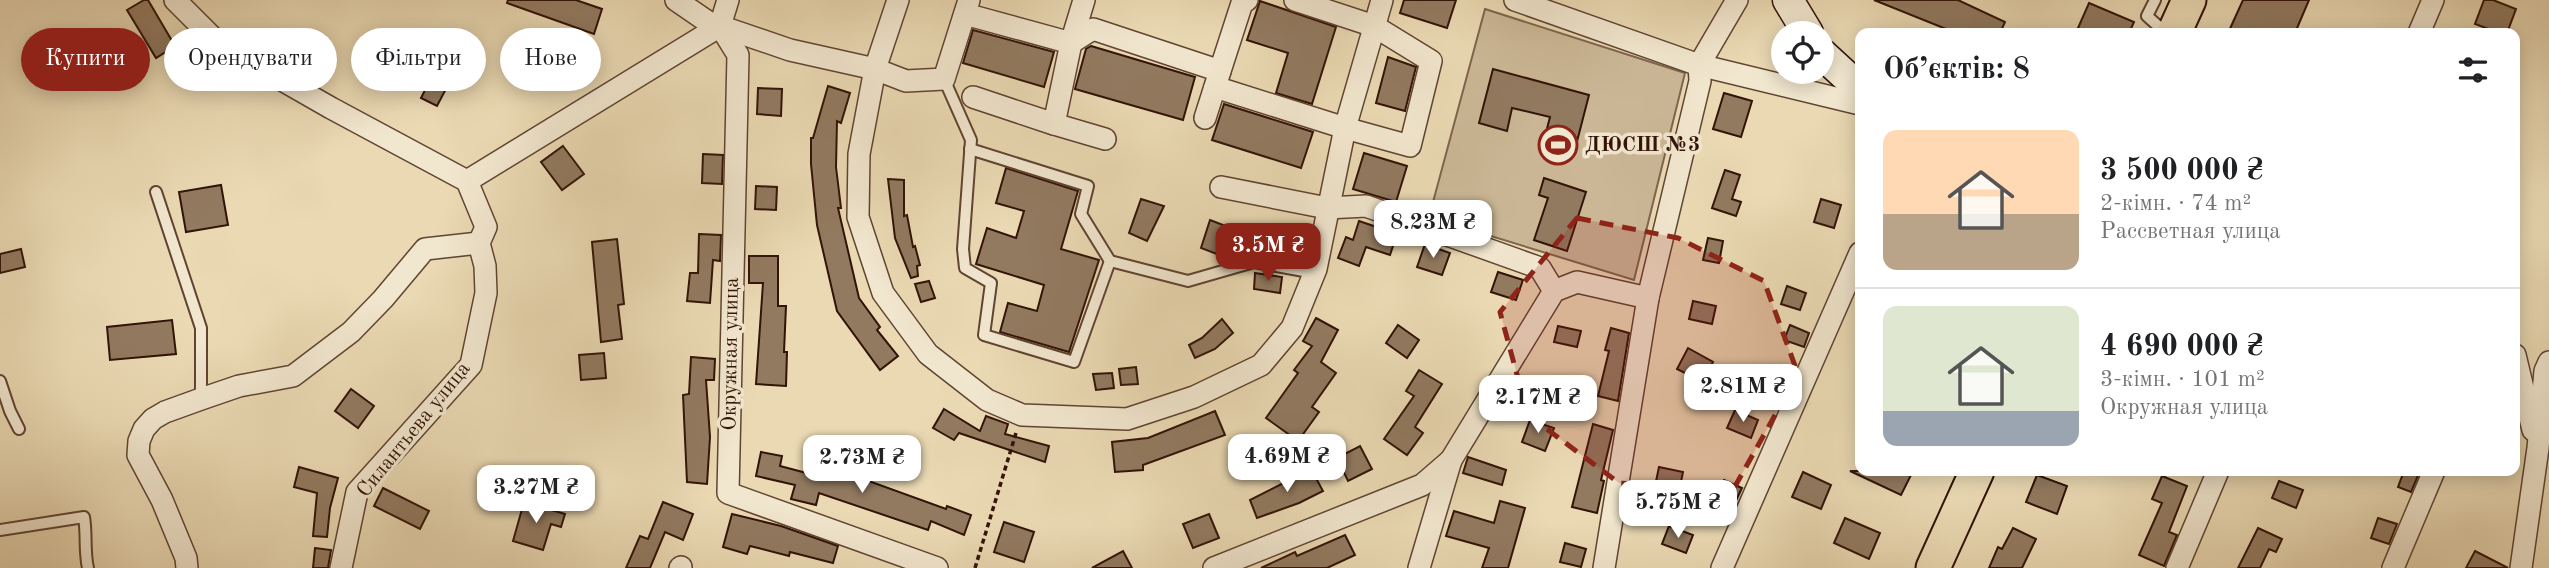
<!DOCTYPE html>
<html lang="uk">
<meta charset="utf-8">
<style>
:root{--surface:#fff;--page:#f6f6f6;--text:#202124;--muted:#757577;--line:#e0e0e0;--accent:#8f2418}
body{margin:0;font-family:"Old Standard TT",serif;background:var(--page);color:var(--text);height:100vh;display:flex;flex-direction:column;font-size:26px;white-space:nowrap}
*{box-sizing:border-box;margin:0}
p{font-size:23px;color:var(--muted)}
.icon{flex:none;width:38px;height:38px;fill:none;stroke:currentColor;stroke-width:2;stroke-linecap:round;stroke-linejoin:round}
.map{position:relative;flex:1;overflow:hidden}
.side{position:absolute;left:1855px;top:28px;width:665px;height:448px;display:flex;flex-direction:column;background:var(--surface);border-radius:14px;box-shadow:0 4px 18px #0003}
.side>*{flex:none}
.guide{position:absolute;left:21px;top:28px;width:665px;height:63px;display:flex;gap:14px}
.buttons{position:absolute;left:1771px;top:21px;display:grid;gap:14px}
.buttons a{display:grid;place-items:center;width:63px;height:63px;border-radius:50%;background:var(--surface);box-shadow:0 4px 18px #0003;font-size:35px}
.price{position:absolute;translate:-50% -60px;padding:0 16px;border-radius:14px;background:#fff;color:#222;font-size:23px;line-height:46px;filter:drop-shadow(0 2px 4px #0008)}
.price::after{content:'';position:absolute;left:50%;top:42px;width:21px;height:16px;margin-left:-10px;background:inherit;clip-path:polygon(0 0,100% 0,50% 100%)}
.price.current{background:var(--accent);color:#fff}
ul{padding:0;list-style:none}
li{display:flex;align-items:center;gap:21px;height:175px;padding:0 28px}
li+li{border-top:2px solid var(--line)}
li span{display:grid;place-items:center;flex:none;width:196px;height:140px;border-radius:14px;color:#555}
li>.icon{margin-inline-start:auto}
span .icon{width:84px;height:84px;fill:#fffc;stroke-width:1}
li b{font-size:30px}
h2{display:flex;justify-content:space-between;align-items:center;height:84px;padding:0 28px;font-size:30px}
.chip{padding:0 24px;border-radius:32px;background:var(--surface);box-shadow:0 4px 18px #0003;font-size:24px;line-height:63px}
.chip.current{background:var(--accent);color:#fff}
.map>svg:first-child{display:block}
.green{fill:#cbb796;stroke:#7e654e;stroke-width:2}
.building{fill:#927a60;stroke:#321307;stroke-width:2}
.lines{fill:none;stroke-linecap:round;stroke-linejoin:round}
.lane-casing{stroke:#604432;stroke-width:14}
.street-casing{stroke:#604432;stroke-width:24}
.secondary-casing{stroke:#321307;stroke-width:33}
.primary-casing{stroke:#321307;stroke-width:37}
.path{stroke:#321307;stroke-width:3.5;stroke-dasharray:5 3.5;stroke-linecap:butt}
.lane{stroke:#f1e6ce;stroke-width:10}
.street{stroke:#f1e6ce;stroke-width:21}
.secondary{stroke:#f1e6ce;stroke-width:30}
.primary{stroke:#ead9b3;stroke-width:33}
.marked{fill:#8f2418;fill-opacity:0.2;stroke:#8f2418;stroke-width:5;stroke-dasharray:14 9;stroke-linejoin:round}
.labels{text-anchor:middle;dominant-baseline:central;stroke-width:7;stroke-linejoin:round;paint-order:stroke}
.poi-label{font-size:21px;font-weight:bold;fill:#321307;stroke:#f1e6ce;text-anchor:start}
.street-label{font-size:21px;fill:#321307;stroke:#f1e6ce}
</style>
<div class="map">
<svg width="2549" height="568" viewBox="0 0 2549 568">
<rect width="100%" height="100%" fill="#ead9b3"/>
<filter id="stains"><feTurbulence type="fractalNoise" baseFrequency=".00286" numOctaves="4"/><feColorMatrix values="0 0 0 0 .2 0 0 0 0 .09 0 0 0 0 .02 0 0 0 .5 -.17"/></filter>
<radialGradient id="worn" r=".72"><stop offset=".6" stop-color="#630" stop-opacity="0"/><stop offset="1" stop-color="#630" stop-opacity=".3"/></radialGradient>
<path class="green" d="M1485 9 1685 73 1634 280 1429 217Z"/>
<g class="building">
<path d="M144 0H148L175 46 156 58 127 10Z"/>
<path d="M508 0H576L602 9 594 34 507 3Z"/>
<path d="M1404 0H1456L1447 28 1400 13Z"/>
<path d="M1874 0H1958L2005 22 2000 33H1956Z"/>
<path d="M2243 0H2309L2295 33H2228Z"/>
<path d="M2484 0H2493L2516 9 2507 33H2499L2475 24Z"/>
<path d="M1260 1 1336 27 1312 104 1276 93 1288 53 1247 40Z"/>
<path d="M2089 3 2134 22 2129 33H2089L2078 28Z"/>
<path d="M973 30 1054 52 1044 87 963 63Z"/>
<path d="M1091 46 1195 77 1183 120 1075 89 1086 49Z"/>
<path d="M1388 57 1416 67 1405 111 1376 103Z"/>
<path d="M1493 69 1589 95 1574 153 1543 144 1550 117 1512 108 1507 131 1479 123Z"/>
<path d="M431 78 447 87 437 106 421 98Z"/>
<path d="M828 86 850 93 841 123 837 121 836 167 841 208H838L859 298 880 327 877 330 898 356 880 370 837 311 817 225 811 164V138H813Z"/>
<path d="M758 88 782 89 781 116 757 114Z"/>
<path d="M1724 93 1752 101 1741 137 1713 129Z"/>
<path d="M1224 104 1313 132 1301 168 1212 140Z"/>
<path d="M563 146 584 174 562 190 541 162Z"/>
<path d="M1364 153 1407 166 1396 202 1353 189Z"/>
<path d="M703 154 723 155 722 184 702 183Z"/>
<path d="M1006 168 1078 191 1061 249 1099 260 1069 352 1000 332 1008 303 1037 311 1044 285 976 264 987 228 1016 238 1024 211 996 203Z"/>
<path d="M1725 170 1740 175 1732 199 1741 202 1736 216 1712 208Z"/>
<path d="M1544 178 1586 192 1567 251 1534 240 1548 198 1539 195Z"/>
<path d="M888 179 904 180V216L907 215 913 247 915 246 920 265 917 266 918 276 911 278 895 238Z"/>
<path d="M221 185 228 225 186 232 179 192Z"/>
<path d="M756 186 777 187 776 210 755 209Z"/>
<path d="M1141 199 1164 206 1147 241 1129 233Z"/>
<path d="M1821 199 1841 205 1834 228 1814 222Z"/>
<path d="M1210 220 1231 228 1222 256 1201 248Z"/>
<path d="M1359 221 1397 234 1390 255 1366 247 1359 266 1338 258 1346 237 1353 240Z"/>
<path d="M699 234 721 235 720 261 713 260 710 303 687 301 690 273H698Z"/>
<path d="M1708 238 1723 241 1719 263 1703 260Z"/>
<path d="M617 239 624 304 618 305 622 339 601 342 592 242Z"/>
<path d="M1425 244 1450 253 1442 275 1417 267Z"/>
<path d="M21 249 25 267 0 273V254Z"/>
<path d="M749 256H778V306H786L784 352H787L786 386 756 384 763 283H749Z"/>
<path d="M1498 272 1523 280 1516 300 1491 292Z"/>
<path d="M1255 273 1282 277 1280 293 1254 289Z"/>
<path d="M929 281 935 298 921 302 915 284Z"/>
<path d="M1787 286 1806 293 1800 310 1781 304Z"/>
<path d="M1693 301 1716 306 1712 324 1689 319Z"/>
<path d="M1316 318 1338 330 1321 362 1336 373 1312 407 1319 412 1298 441 1266 418 1298 373 1294 370 1312 346 1303 341Z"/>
<path d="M1222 319 1233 333 1215 349 1195 358 1189 345 1202 338Z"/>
<path d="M172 320 176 354 110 360 107 327Z"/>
<path d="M1398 325 1419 340 1407 358 1386 343Z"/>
<path d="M1790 325 1809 333 1804 347 1784 340Z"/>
<path d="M1558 326 1581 331 1577 347 1554 342Z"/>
<path d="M1611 328 1629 333 1618 401 1598 396 1609 351 1605 350Z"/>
<path d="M1688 348 1713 362 1703 382 1677 369Z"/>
<path d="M604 353 606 378 581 380 579 355Z"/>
<path d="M691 357 715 359 714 380H706L710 437 707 484 687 482 683 395 689 394Z"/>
<path d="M1136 367 1138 384 1121 385 1119 369Z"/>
<path d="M1419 370 1442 384 1415 427 1423 433 1407 455 1384 439 1414 396 1406 391Z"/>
<path d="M1112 373 1114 388 1096 390 1093 374Z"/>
<path d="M351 389 374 406 358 428 335 411Z"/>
<path d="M944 409 980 431 986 416 1008 424 1005 434 1049 446 1045 462 959 433 954 440 933 428Z"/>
<path d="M1735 410 1758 420 1751 438 1727 428Z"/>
<path d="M1215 411 1225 435 1143 465V470L1115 472 1112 442 1148 438Z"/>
<path d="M1530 420 1554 428 1545 451 1522 442Z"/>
<path d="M1593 424 1613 430 1601 480 1604 481 1597 513 1572 507Z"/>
<path d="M1360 446 1372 469 1348 481 1337 458Z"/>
<path d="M761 452 782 456 780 466 833 480 836 467 864 476 863 479 946 509 947 506 971 515 964 535 931 521 928 530 819 493 816 505 791 499 795 485 756 476Z"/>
<path d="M1468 457 1506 470 1502 485 1463 473Z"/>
<path d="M299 467 338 478 330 508 327 537 313 536 317 493 294 487Z"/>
<path d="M1659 467 1683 472 1678 496 1654 491Z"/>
<path d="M1311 469 1323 491 1299 503 1257 518 1250 500Z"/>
<path d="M1850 471H1913L1901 495Z"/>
<path d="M2404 471H2420L2411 492 2398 487Z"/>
<path d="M1803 472 1831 485 1821 509 1792 497Z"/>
<path d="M2037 475 2067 486 2057 514 2026 502Z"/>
<path d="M2162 476 2187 486 2169 532 2177 535 2164 566 2139 555 2162 503 2152 499Z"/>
<path d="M1724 480 1742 488 1733 507 1715 499Z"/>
<path d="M2279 481 2303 490 2296 508 2272 498Z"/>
<path d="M383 488 429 511 420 529 374 506Z"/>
<path d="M1500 501 1525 508 1508 568H1482L1489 548 1446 536 1454 511 1494 523Z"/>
<path d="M524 502 565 514 561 527 551 524 543 550 513 541Z"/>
<path d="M663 502 693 514 683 540 665 532 650 568H626L640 536 648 539Z"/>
<path d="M732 514 781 526 838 546 833 563 790 552 789 556 750 546 747 554 723 547Z"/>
<path d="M1209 514 1219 538 1193 548 1183 524Z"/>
<path d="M1845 518 1880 533 1869 559 1834 543Z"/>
<path d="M2378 518 2397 524 2389 544 2371 538Z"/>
<path d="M1004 522 1034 532 1024 562 994 552Z"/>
<path d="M1669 526 1693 535 1686 553 1662 544Z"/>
<path d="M2013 528 2036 539 2022 568H1989L1998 547 2002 549Z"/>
<path d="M2258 528 2282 539 2276 552 2269 549 2260 568H2238Z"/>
<path d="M1345 535 1355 555 1327 568H1261L1295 552 1297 556Z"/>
<path d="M1565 543 1586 549 1581 567 1560 562Z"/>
<path d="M315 548 331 550 328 568H313Z"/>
<path d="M1123 551 1132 568H1092Z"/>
<path d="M2475 551 2508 568H2466Z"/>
</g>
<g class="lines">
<defs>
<g id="lane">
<path d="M2155 0 2147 16 2166 33"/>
<path d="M944 79 971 140 963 249 965 268 991 283 984 335 1074 362 1110 261"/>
<path d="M970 149 1088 186 1081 214 1110 261 1188 281 1254 262 1304 271 1316 269"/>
<path d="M156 192 201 328V399"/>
<path d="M0 381 10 411 19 429"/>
<path d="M0 530 84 517C87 534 84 551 88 568"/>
</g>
<g id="street">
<path d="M175 0 219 44 331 108 467 181 486 227 479 243 485 266 486 293 471 365 357 492 341 568"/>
<path d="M676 0 708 22 790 50 875 69 906 81 944 79 969 0"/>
<path d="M728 0 720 26 738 55 728 493 937 568"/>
<path d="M898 0 875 69 859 154 858 217 883 293 928 354 987 400 1022 415 1127 419 1194 397 1261 365 1292 328 1316 269 1345 128 1382 0"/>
<path d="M1515 0 1699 65 1860 104"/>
<path d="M965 14 1071 43 1054 124 973 97"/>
<path d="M2419 33 2433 0"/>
<path d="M1071 43 1093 29 1220 71 1205 118"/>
<path d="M1071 43 1084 0"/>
<path d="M1220 71 1242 3 1247 0"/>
<path d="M1215 87 1345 128 1410 146 1431 61 1374 26 1295 0"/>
<path d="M1054 124 1105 139"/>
<path d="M467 181 720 26"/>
<path d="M1221 187 1327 208 1366 206 1540 268 1554 291"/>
<path d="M2515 355 2533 430"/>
<path d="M187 568 186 558 162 500 138 455 139 441 144 429 153 419 165 412 201 399 239 386 293 376 351 332 383 299 425 249 479 243"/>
<path d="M680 568 681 567"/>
<path d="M1214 568 1422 485 1451 460"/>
<path d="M1419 568 1451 460 1554 291 1577 282 1648 298"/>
<path d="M1604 568 1648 298 1700 81 1699 65 1737 0"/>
<path d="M1722 568 1860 253"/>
<path d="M2177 568 2218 471"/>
<path d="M2393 568 2434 471"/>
<path d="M2521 568 2538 448 2545 371 2549 362"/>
</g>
<g id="secondary">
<path d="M1788 0 1808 33"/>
<path d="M1822 54 1847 77 1860 85"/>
</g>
<g id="primary">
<path d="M2174 33 2189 0"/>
<path d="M1933 568 1977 471"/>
</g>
</defs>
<use href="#lane" class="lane-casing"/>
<use href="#street" class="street-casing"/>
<use href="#secondary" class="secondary-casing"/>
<use href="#primary" class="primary-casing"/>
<path class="path" d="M975 568 1016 433"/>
<use href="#lane" class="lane"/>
<use href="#street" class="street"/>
<use href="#secondary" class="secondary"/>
<use href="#primary" class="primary"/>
</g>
<path class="marked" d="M1577 218 1678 238 1764 281 1798 374 1733 490 1619 483 1528 415 1500 312Z"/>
<defs>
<symbol id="stadium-ring" viewBox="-11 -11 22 22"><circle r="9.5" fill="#f1e6ce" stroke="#8f2418" stroke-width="1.5"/><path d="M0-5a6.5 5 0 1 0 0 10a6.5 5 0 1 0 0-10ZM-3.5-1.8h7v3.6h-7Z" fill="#8f2418"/></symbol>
</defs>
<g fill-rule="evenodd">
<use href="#stadium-ring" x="1536" y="123" width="44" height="44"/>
</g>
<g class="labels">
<g class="poi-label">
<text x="1585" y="145">ДЮСШ №3</text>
</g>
<g class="street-label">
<text transform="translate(731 354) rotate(-89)">Окружная улица</text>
<text transform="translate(414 430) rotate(-51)">Силантьева улица</text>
</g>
</g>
<rect width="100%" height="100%" filter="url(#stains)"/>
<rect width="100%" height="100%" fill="url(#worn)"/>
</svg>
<div class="buttons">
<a><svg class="icon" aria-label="locate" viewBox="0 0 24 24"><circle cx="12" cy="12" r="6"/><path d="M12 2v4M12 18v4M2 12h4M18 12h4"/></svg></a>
</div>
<b class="price" style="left:1433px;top:260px">8.23M ₴</b>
<b class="price current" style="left:1268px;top:283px">3.5M ₴</b>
<b class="price" style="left:1743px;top:424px">2.81M ₴</b>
<b class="price" style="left:1538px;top:435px">2.17M ₴</b>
<b class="price" style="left:1287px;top:494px">4.69M ₴</b>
<b class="price" style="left:862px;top:495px">2.73M ₴</b>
<b class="price" style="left:536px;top:525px">3.27M ₴</b>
<b class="price" style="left:1678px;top:540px">5.75M ₴</b>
<div class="guide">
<a class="chip current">Купити</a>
<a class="chip">Орендувати</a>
<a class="chip">Фільтри</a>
<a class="chip">Нове</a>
</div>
<section class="side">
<h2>Об’єктів: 8<svg class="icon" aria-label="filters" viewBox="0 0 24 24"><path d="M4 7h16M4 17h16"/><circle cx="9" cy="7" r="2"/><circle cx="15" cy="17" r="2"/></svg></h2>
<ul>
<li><span style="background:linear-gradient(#ffd9b3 60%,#b9a48a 0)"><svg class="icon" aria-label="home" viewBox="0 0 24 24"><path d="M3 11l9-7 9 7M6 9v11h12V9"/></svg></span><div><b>3 500 000 ₴</b><p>2-кімн. · 74 m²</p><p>Рассветная улица</p></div></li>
<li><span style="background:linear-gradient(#dfe7d0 75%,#9aa5b1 0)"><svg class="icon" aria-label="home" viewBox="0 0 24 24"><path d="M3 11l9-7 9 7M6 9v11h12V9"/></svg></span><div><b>4 690 000 ₴</b><p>3-кімн. · 101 m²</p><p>Окружная улица</p></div></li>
</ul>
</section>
</div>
